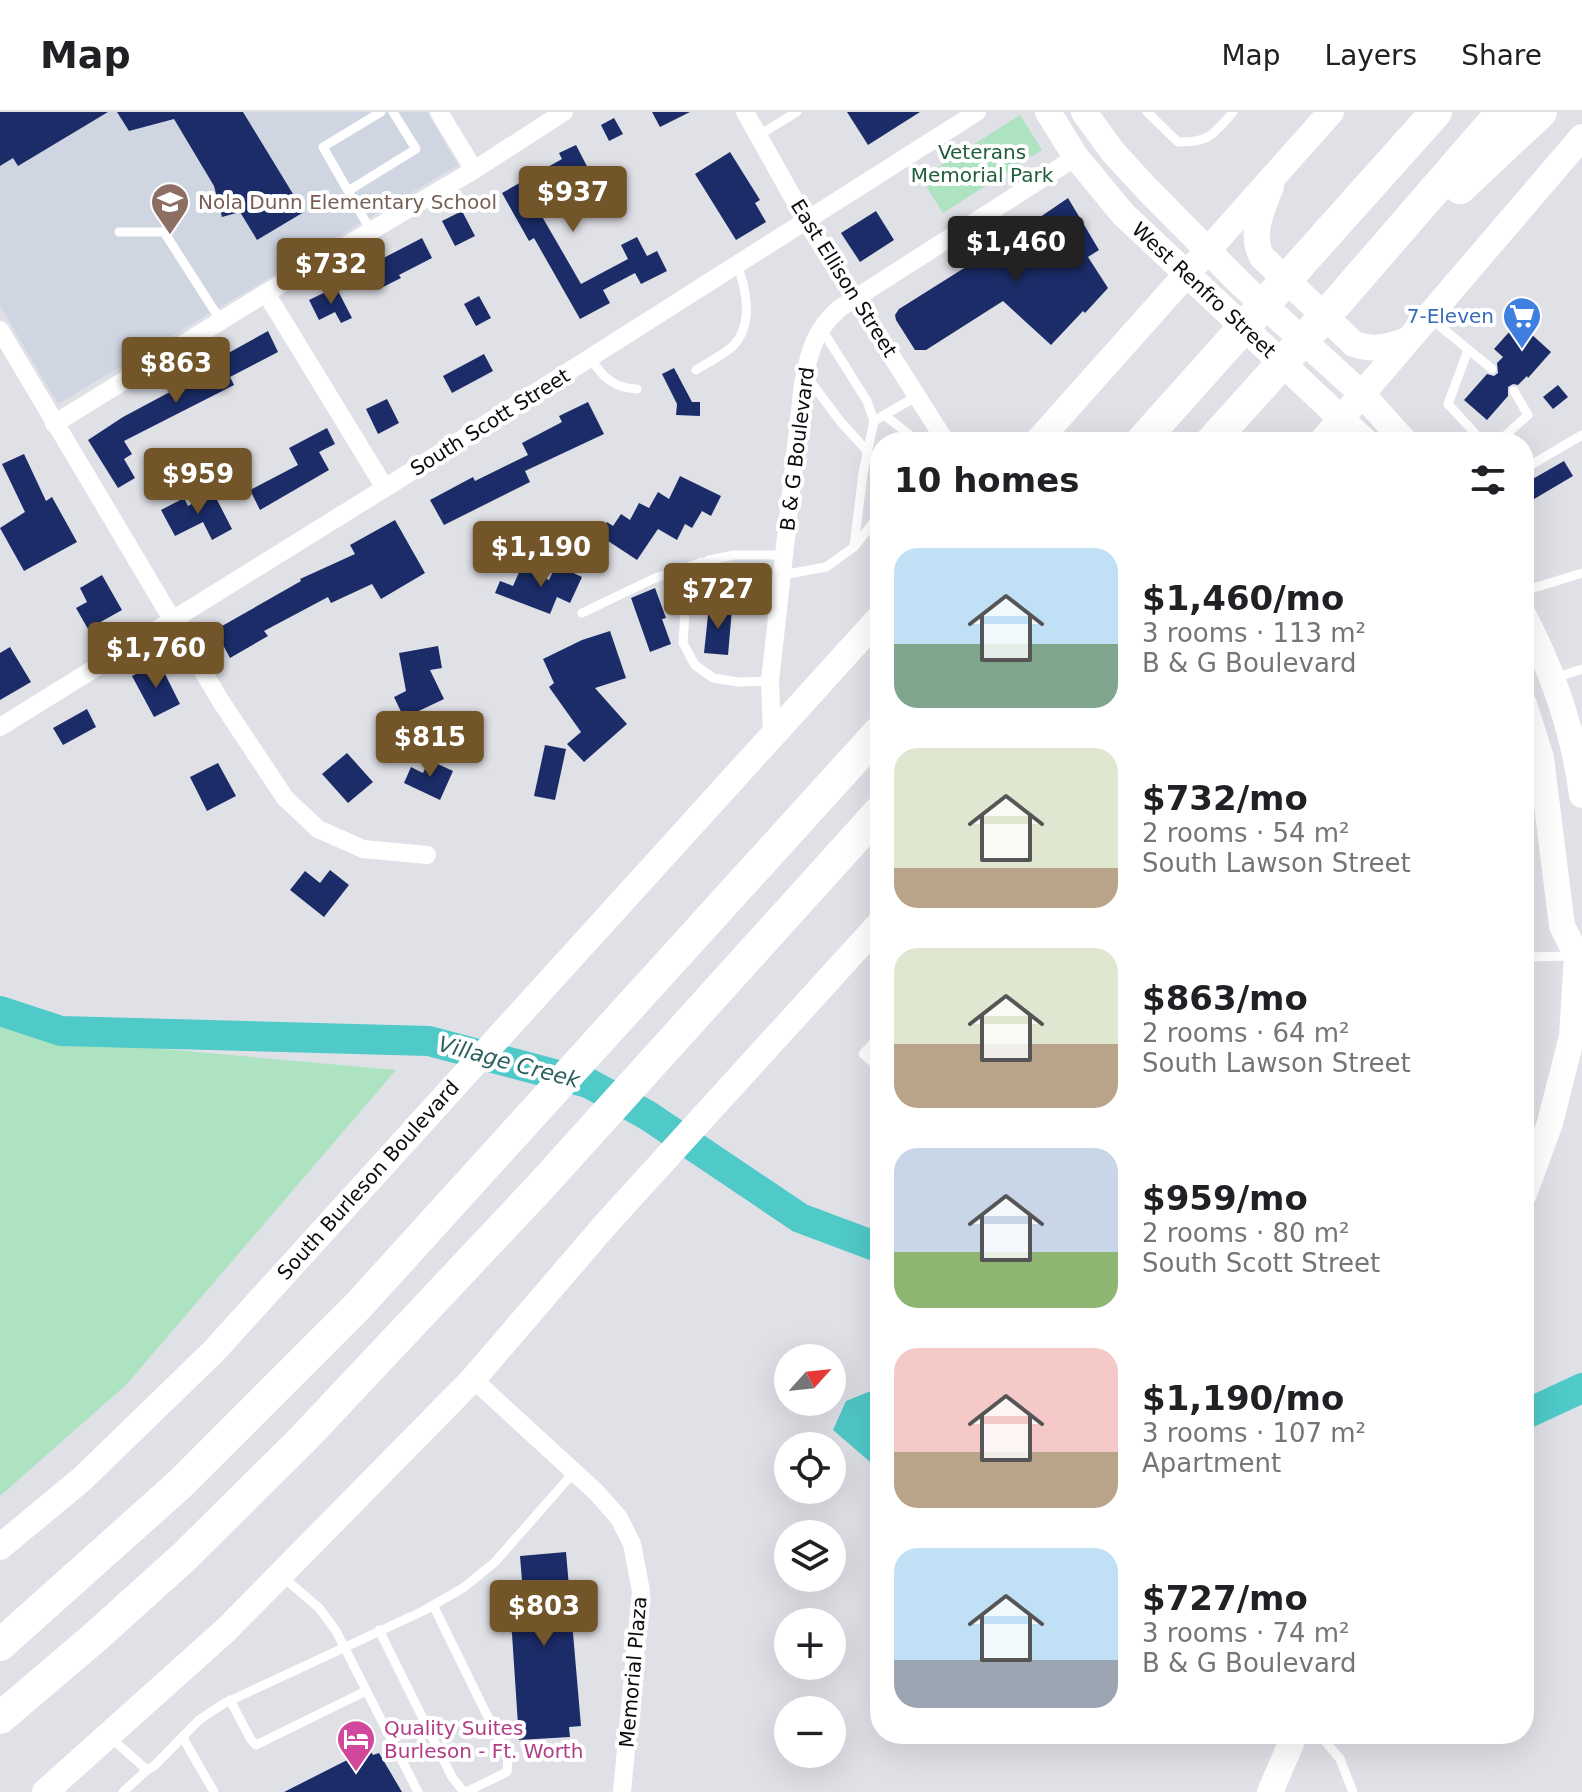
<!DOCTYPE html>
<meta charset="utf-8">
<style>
:root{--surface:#fff;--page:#f6f6f6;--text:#202124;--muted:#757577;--line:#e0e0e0;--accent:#725529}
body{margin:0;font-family:"DejaVu Sans",sans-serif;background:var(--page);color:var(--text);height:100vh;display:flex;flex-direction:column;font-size:30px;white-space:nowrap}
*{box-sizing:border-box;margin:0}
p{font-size:26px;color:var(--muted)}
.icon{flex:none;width:44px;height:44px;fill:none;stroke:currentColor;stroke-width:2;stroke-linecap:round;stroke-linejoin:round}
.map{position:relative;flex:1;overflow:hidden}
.side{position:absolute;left:870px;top:320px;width:664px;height:1312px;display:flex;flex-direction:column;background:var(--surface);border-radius:32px;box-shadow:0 8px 32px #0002}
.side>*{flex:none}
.needle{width:52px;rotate:63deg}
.controls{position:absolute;left:774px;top:1232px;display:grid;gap:16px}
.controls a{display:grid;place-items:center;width:72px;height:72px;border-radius:50%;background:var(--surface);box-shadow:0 8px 32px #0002;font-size:40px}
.price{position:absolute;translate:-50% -68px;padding:0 18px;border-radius:8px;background:var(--accent);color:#fff;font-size:26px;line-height:52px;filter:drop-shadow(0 2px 4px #0008)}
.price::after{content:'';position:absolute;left:50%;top:48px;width:24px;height:18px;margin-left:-12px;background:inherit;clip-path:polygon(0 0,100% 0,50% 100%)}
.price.selected{background:#222;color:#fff}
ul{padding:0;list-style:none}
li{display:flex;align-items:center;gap:24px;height:200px;padding:0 24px}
li span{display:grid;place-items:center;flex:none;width:224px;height:160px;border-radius:24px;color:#555}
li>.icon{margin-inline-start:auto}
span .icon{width:96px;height:96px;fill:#fffc;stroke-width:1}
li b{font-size:34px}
h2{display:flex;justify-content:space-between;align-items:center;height:96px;padding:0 24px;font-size:34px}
header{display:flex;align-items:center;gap:48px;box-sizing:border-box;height:112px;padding:0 40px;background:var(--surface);border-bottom:2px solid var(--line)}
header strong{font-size:38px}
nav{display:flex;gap:44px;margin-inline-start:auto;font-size:28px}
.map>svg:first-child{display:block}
.built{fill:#d0d5e2}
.green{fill:#aee3c2}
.water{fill:#50c9c9}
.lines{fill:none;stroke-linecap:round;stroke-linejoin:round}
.river{stroke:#50c9c9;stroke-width:30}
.building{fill:#1b2c68}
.lane{stroke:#fff;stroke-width:9}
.street{stroke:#fff;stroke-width:18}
.secondary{stroke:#fff;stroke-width:26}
.highway{stroke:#fff;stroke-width:32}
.labels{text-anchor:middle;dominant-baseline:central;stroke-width:8;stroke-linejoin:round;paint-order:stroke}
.park-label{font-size:20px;fill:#215d3d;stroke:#fff}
.education-label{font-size:20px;fill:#785e54;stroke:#fff;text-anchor:start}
.street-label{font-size:20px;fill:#0a0b0d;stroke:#fff}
.shop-label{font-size:20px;fill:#366cbe;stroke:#fff;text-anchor:end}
.hotel-label{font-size:20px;fill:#b23c85;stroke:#fff;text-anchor:start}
.water-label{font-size:22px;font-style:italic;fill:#2c5f5f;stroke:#fff}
</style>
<header>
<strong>Map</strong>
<nav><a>Map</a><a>Layers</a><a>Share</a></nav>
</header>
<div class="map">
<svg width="1582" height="1680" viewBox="0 0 1582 1680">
<rect width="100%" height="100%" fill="#dfe1e7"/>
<path class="built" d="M0 0H427L458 53 58 292 0 194Z"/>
<g class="green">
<path d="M1020 3 1042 38 943 101 921 66Z"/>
<path d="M0 907 53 927 396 958 126 1273 0 1384Z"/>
</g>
<path class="water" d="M876 1277 880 1278V1355H876L833 1318 846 1289Z"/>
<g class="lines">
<g class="river">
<path d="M0 899 61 919 429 929 588 971 647 1003 800 1106 880 1136"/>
<path d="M1524 1303 1582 1276"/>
</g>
</g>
<g class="building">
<path d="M0 0H108L18 54 13 46 0 54Z"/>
<path d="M117 0H243L304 100 257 128 240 100 222 105 214 74 174 7 129 19Z"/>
<path d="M652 0H690L660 15Z"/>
<path d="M847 0H920L868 33Z"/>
<path d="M614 6 623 22 609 29 601 13Z"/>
<path d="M576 33 592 64 557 82 561 90 540 101 581 172 628 147 621 133 637 125 647 144 657 139 667 159 641 172 635 161 603 178 610 191 580 207 534 126 529 129 502 81 562 47 559 41Z"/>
<path d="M730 40 760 88 755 91 766 110 736 128 695 62Z"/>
<path d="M1068 86 1099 138 1088 145 1108 176 1085 201 1083 199 1051 233 1003 189 926 238H915L896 208 895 203 899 197 977 148 979 151 991 144 1019 151 1005 129Z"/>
<path d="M462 99 475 124 455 134 442 109Z"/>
<path d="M876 99 894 128 860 150 841 121Z"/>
<path d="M422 126 432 146 399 163 401 166 379 177 368 154Z"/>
<path d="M336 175 352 206 341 211 335 200 319 208 309 188Z"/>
<path d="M479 184 491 206 476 214 464 192Z"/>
<path d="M1518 210 1551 240 1528 266 1527 264 1518 273 1513 272 1508 275V284L1487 308 1464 288 1487 262 1494 264 1498 261 1497 251 1503 245 1494 237Z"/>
<path d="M268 219 278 240 230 265 234 273 124 329 132 342 124 347 135 366 118 376 88 328 123 305 196 266 194 260Z"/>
<path d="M484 242 493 259 452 281 443 264Z"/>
<path d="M674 256 692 290H700V304L676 303 677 292 662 262Z"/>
<path d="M1558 273 1568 285 1553 297 1543 285Z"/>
<path d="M387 287 399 311 378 322 366 297Z"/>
<path d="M588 290 604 322 525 359 530 370 444 413 430 388 473 365 475 369 528 343 522 331 562 310 559 304Z"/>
<path d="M327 316 335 332 319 340 329 358 260 398 250 378 298 353 289 336Z"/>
<path d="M24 342 46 389 52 385 77 430 24 459 0 416 25 400 2 352Z"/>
<path d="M1564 349 1573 364 1524 393V372Z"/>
<path d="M680 364 721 384 711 404 702 399 692 416 685 412 677 428 658 417 637 448 599 423 607 410 613 414 621 402 630 408 639 391 649 396 658 380 669 387Z"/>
<path d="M213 380 232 417 212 428 203 410 175 424 161 398 184 386 188 394Z"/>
<path d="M395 408 425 461 381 487 372 472 331 491 328 485 264 519 268 524 230 546 215 518 301 469 300 467 355 442 350 433Z"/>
<path d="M556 453 582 465 570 491 557 485 550 502 495 481 500 469 513 474 521 456 549 468Z"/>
<path d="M102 463 122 498 88 517 76 496 87 490 80 476Z"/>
<path d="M655 476 666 506 662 507 671 532 650 540 631 486Z"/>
<path d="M709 494 732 497 728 543 704 541Z"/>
<path d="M610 519 626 566 595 576 627 612 584 650 567 632 581 620 549 575 554 571 543 547 582 528Z"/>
<path d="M438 534 442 556 430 558 444 587 404 606 394 585 406 579 399 541Z"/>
<path d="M10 535 31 570 0 588V541Z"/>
<path d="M159 550 180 592 154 605 132 564Z"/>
<path d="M87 597 96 615 63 633 53 616Z"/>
<path d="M545 633 566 637 555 688 534 684Z"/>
<path d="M347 641 373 670 348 691 322 662Z"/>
<path d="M429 648 453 659 440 688 404 671 411 655 423 661Z"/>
<path d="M218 651 236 684 207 699 190 665Z"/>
<path d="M330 758 349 773 324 805 290 778 305 759 320 771Z"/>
<path d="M566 1440 581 1614 569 1615 570 1625 519 1628 512 1522 503 1472 522 1469 520 1444Z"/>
<path d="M369 1637 373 1643 379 1641 402 1680H284Z"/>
</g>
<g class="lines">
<g class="lane">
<path d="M1147 0 1178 30C1209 31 1214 22 1233 0"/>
<path d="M759 23 797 0"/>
<path d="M348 79 416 37 393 0"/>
<path d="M371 119 323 35 381 0"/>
<path d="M119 120H164L221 209"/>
<path d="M1430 206 1492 257"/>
<path d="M821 216 867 289 874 309"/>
<path d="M1468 238 1448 292 1483 330"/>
<path d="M590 246C603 265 613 276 637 277"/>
<path d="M696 258C708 250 724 243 734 233 754 210 746 177 737 152"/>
<path d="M807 265 840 309 868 340"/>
<path d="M884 303 919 330"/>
<path d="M1498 330 1528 303 1514 279"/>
<path d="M1524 357 1582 323"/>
<path d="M1524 423 1526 429 1524 440"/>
<path d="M855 434 880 402"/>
<path d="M782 463 826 455 854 435 863 361 874 309 917 284"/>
<path d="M1524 479 1582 461"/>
<path d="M582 501 653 467 702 450"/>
<path d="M1555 566 1582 557"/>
<path d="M770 569 738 570 713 566 695 553 683 531 686 483 694 461 709 448 734 443H784"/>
<path d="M1524 845 1573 844"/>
<path d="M880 923 863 942 880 957"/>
<path d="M283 1465 319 1496 336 1519 418 1680"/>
<path d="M433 1493 508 1646 507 1660 466 1680"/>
<path d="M379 1518 452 1665 464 1680"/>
<path d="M230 1588 251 1628 256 1633 366 1579"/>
<path d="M1319 1622 1340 1647 1353 1680"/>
<path d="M111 1626 147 1658 154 1654 199 1608 223 1592 423 1499 463 1476 495 1450 574 1360"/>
<path d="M183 1626 214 1680"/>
<path d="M123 1680 147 1658"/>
</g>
<g class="street">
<path d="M439 0 474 58"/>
<path d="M745 0 806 109 946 330"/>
<path d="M266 181 385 376"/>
<path d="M0 218 220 588 285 686 318 717 363 737 427 743"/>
<path d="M54 312 266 181 474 58 564 0"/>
<path d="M0 615 385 376 977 0"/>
<path d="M772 624 770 569 803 272C809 240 815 217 840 196L1076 45"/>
<path d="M473 1267 596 1380 619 1406 632 1432 641 1479 622 1680"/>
</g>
<g class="secondary">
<path d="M1048 0 1076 45 1123 102 1366 330"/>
<path d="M1084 0 1113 40 1147 77 1242 173 1363 283 1405 330"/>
<path d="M1271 74C1263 97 1249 121 1262 145L1354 232C1374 239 1388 235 1408 228"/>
<path d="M1037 330 1331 0"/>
<path d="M1321 330 1582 25"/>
<path d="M1524 504C1553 560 1574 621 1582 683"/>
<path d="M1524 592 1541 646 1562 814 1577 844 1572 924 1550 1011 1524 1082"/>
<path d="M0 1435 82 1367 214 1239 880 505"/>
<path d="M45 1680 227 1517 473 1267 606 1112 880 811"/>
<path d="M1270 1680 1295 1622"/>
</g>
<g class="highway">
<path d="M1460 76 1541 0"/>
<path d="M1141 330 1436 0"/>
<path d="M1211 330 1340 187 1502 0"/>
<path d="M0 1533 180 1372 358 1194 880 619"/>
<path d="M0 1606 93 1527 185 1444 304 1326 542 1073 880 699"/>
</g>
</g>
<defs>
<symbol id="school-pin" viewBox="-11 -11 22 30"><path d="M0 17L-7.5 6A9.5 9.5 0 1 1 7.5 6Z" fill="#8d6e63" stroke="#fff"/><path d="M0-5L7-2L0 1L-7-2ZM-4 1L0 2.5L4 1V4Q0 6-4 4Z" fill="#fff"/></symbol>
<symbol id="supermarket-pin" viewBox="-11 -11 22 30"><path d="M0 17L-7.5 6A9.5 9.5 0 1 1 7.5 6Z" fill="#3f7fe0" stroke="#fff"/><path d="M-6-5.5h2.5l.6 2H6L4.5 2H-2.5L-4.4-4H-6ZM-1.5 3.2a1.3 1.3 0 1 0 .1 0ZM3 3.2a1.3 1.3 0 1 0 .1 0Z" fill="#fff"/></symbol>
<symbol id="hotel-pin" viewBox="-11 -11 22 30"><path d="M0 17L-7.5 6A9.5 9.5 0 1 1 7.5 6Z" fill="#d1479c" stroke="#fff"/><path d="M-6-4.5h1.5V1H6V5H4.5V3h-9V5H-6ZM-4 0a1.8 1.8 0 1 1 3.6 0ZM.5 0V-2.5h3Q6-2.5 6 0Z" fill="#fff"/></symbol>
</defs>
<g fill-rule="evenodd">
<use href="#school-pin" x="148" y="68" width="44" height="60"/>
<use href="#supermarket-pin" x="1500" y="182" width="44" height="60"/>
<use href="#hotel-pin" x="334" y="1605" width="44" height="60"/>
</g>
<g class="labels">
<g class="park-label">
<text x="982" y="40">Veterans<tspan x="982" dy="23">Memorial Park</tspan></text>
</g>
<g class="education-label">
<text x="198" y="90">Nola Dunn Elementary School</text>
</g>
<g class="street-label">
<text transform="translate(844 166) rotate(58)">East Ellison Street</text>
<text transform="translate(1204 178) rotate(43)">West Renfro Street</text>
<text transform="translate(490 310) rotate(-32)">South Scott Street</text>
<text transform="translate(797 337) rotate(-83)">B &amp; G Boulevard</text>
<text transform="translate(368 1068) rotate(-48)">South Burleson Boulevard</text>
<text transform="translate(633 1560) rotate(-85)">Memorial Plaza</text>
</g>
<g class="shop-label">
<text x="1494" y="204">7-Eleven</text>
</g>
<g class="hotel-label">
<text x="384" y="1616">Quality Suites<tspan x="384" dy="23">Burleson - Ft. Worth</tspan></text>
</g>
<g class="water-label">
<text transform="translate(509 950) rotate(15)">Village Creek</text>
</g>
</g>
</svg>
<div class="controls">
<a><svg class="needle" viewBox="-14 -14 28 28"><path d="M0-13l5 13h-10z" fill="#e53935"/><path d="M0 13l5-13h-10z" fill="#757577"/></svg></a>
<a><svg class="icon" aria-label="locate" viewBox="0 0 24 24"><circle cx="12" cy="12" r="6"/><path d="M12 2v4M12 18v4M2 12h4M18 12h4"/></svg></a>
<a><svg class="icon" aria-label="layers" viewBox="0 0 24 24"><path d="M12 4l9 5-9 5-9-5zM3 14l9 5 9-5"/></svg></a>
<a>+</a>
<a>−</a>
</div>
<b class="price" style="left:573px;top:122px">$937</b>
<b class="price selected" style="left:1016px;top:172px">$1,460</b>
<b class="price" style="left:331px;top:194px">$732</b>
<b class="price" style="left:176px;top:293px">$863</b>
<b class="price" style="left:198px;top:404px">$959</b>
<b class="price" style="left:541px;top:477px">$1,190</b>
<b class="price" style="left:718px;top:519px">$727</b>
<b class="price" style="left:156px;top:578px">$1,760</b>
<b class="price" style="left:430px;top:667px">$815</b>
<b class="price" style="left:544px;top:1536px">$803</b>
<section class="side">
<h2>10 homes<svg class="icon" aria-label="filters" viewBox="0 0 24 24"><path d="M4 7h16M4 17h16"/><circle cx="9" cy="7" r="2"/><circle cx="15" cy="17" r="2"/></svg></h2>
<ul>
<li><span style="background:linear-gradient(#bfe0f5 60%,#7fa58c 0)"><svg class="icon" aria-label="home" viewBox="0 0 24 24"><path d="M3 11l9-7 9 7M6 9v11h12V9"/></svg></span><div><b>$1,460/mo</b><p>3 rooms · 113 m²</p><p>B &amp; G Boulevard</p></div></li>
<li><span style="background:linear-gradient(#dfe7d0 75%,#b9a48a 0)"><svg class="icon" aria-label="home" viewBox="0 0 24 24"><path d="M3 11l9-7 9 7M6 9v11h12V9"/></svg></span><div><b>$732/mo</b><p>2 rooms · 54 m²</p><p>South Lawson Street</p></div></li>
<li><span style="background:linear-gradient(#dfe7d0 60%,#b9a48a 0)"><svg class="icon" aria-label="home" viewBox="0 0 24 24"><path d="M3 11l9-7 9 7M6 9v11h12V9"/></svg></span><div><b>$863/mo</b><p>2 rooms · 64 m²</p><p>South Lawson Street</p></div></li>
<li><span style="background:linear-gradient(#c9d6e8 65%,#8fb573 0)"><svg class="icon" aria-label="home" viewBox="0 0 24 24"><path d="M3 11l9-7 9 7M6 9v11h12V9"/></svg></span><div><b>$959/mo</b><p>2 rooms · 80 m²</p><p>South Scott Street</p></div></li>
<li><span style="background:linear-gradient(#f6c9c9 65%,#b9a48a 0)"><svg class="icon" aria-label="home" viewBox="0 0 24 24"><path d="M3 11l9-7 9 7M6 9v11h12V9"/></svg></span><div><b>$1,190/mo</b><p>3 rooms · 107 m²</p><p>Apartment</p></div></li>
<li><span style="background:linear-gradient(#bfe0f5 70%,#9aa5b1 0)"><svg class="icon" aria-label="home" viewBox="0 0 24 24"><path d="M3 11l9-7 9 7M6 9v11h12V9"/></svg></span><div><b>$727/mo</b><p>3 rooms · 74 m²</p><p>B &amp; G Boulevard</p></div></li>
</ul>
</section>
</div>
